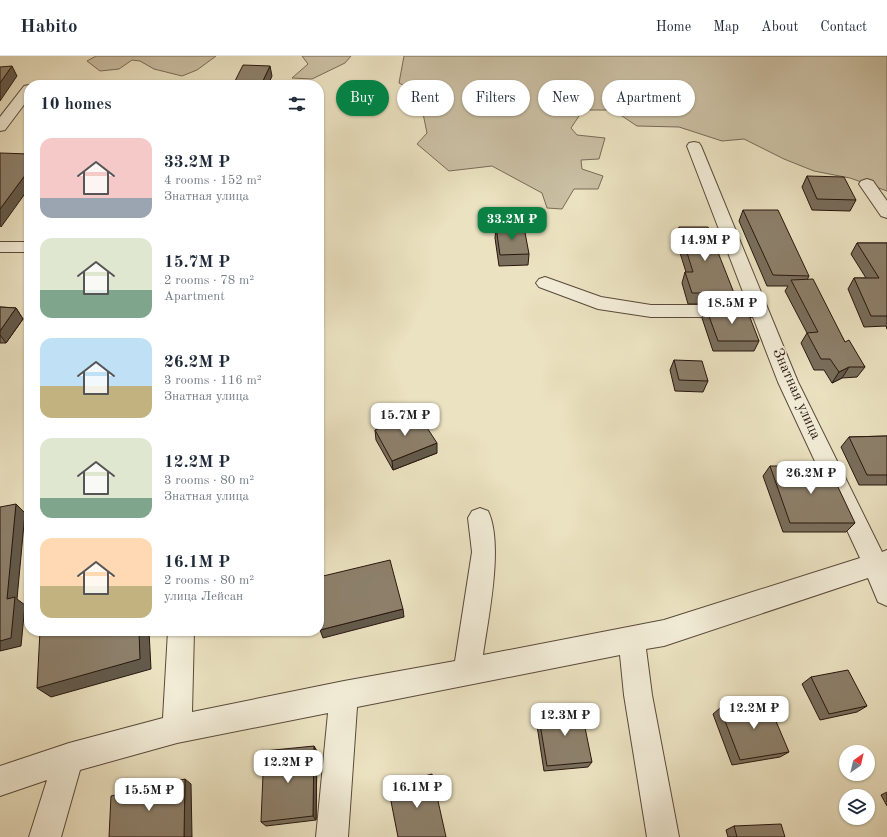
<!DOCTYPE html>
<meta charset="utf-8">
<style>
:root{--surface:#fff;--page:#f2f2f3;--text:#1f2937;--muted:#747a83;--line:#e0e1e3;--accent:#0b8043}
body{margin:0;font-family:"Old Standard TT",serif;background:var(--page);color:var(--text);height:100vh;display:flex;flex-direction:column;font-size:15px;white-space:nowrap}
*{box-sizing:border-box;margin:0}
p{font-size:13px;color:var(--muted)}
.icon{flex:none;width:22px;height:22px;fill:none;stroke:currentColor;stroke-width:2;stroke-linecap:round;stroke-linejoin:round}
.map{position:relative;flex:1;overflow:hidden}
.side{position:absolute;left:24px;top:24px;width:300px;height:556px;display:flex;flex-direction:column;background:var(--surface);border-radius:16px;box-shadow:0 1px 3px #0004}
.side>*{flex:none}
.guide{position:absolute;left:336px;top:24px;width:380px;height:36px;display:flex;gap:8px}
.needle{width:26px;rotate:34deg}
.controls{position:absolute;left:839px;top:689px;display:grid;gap:8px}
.controls a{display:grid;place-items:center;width:36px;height:36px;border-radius:50%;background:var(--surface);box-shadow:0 1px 3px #0004;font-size:20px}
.price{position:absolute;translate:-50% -34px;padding:0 9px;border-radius:8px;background:#fff;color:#222;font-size:13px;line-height:26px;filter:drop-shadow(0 1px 2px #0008)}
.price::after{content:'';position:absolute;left:50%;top:24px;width:12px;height:9px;margin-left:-6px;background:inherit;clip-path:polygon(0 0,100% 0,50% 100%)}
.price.current{background:var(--accent);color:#fff}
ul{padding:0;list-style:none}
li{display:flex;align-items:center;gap:12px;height:100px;padding:0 16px}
li span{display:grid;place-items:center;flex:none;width:112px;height:80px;border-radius:12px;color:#555}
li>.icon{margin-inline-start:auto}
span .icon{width:48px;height:48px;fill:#fffc;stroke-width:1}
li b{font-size:17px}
h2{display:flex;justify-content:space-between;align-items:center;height:48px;padding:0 16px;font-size:17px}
.tag{padding:0 14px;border-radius:18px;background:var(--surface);box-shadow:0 1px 3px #0004;font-size:14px;line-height:36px}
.tag.current{background:var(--accent);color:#fff}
header{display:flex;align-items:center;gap:24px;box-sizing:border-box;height:56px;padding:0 20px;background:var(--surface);border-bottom:1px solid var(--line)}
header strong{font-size:19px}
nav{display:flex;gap:22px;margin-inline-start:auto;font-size:14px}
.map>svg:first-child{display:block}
.green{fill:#cabfa3;stroke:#796a58}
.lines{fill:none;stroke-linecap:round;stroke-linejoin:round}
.minor-casing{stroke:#59493b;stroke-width:2}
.minor{fill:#f2ecd7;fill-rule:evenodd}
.wall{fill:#796e5c;stroke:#28160e}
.shaded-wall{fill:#635a4b;stroke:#28160e}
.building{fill:#8d806b;stroke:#28160e}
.labels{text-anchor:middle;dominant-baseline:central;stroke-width:3;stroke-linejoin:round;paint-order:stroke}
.street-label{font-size:15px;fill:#28160e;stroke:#f2ecd7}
</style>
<header>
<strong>Habito</strong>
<nav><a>Home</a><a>Map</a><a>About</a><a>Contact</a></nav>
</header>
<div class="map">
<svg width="887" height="781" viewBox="0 0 887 781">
<rect width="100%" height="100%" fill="#ebe2c1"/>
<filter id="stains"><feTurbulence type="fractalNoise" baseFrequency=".005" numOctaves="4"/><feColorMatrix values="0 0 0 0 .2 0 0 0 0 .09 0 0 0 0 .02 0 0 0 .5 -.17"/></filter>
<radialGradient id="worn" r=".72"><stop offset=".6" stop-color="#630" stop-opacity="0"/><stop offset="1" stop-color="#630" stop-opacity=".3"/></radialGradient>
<g class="green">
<path d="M96 0H216L197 14 182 20 154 13 140 5 132 4 119 13 100 15 87 5Z"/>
<path d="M302 0H351L345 7 312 23 292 22 308 8Z"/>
<path d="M404 0H887V135L850 122 814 115 784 103 744 83 722 85 679 71 637 70 613 54H583L571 72 577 79 605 82 599 103 581 104 582 113 603 120 598 133H574L562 153 547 152 542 137 492 110 449 115 417 88 427 77 419 38 399 27Z"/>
</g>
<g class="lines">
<defs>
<g id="minor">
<path d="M29 29V42L5 74 0 75V61L24 30Z"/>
<path d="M694 86 699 87 701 90 798 326 882 496 887 494V550L878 546 868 522 664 590 646 593 652 639 679 781H647L624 639 620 599 357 651 348 781H316L328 657 177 687 80 714 61 781H29L47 724 0 740V710L69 687 163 662 168 575H194L192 656 344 625 455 605 472 496 468 462 472 455 480 452 488 455C504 488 488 562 483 599L664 564 860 502 778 326 753 261H651L598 253 539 231 536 227 539 223 545 221 601 241 651 249H748L687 90 689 87Z"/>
<path d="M867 123 873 125 887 145V162L881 160 859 128 861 125Z"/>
<rect x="0" y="186" width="29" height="10"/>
</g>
</defs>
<use href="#minor" class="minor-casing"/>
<use href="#minor" class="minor"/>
</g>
<g class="wall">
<path d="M807 120 856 144 850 155 812 154 802 131Z"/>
<path d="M743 154 809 220 807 224 845 286 865 311 857 321 842 322 832 327 824 314H814L801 287 807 277 785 235 788 230H767L739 165Z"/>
<path d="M496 171 529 198 528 209 499 210 495 182Z"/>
<path d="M679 171 734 237 729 248H688L682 227 685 216H686L675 181Z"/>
<path d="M857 187H887V273L886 270 864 271 848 233 854 222H866L851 198Z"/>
<path d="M0 251 16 252 23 263 6 287H0Z"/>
<path d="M706 252 743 259 759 285 754 295H713L702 262Z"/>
<path d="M674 304 708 325 703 336 675 335 670 314Z"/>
<path d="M375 374 437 397 393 414 376 384Z"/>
<path d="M887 380V429H859L841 391 849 381Z"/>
<path d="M770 410 855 467 846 476H783L763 420Z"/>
<path d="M811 621 867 650 857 656 820 664 802 628Z"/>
<path d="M720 652 789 696 780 701 732 709 713 658Z"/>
<path d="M538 656 592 706 588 711 544 715 536 663Z"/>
<path d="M317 695 316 764 266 770 261 766Z"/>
<path d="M887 736V750L881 739Z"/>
<path d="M734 770 785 781H728L726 774Z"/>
</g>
<g class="shaded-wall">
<path d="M12 10 17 20 0 45V27Z"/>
<path d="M270 10 272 20 268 29H261Z"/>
<path d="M29 114V132L1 171 0 169V153Z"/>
<path d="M16 252 23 263 6 287 0 279V275Z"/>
<path d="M849 311 842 322 832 327 839 316Z"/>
<path d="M437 387V397L393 414 392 405Z"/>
<path d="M16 448 25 457 17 543 25 549 21 590 0 595V585Z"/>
<path d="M403 553 404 561 323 582 320 574Z"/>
<path d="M139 575H149L151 613 51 641 37 632Z"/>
<path d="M314 690 317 695 316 764 313 760Z"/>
<path d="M185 723 191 728 192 781H184Z"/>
</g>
<g class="building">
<path d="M243 9 270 10 261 29H233Z"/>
<path d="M12 10 0 27V11Z"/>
<path d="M0 97H1L29 98V114L0 153Z"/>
<path d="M807 120 844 121 856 144 817 143Z"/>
<path d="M743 154H778L809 220 773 219Z"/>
<path d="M496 171H524L529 198 500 199Z"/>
<path d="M679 171H708L734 237H692L685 216H693Z"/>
<path d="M857 187H887V260H871L854 222H879Z"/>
<path d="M813 223 845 286 849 284 865 311H849L839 316 830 303H821L807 277 818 276 791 224Z"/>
<path d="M0 251 16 252 0 275Z"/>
<path d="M706 252H740L743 259H749L759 285H718Z"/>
<path d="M674 304 702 305 708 325 679 324Z"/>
<path d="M418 358 437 387 392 405 375 374Z"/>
<path d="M887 380V419H867L849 381Z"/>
<path d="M770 410H828L855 467H790Z"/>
<path d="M16 448 7 543 15 541 11 582 0 585V451Z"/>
<path d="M390 504 403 553 320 574 319 570V521Z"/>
<path d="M40 575H139L140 603 37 632Z"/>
<path d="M848 614 867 650 829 658 811 621Z"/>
<path d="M767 644 789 696 740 704 720 652Z"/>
<path d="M581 652 592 706 547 710 538 656Z"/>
<path d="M314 690 313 760 261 766 264 695Z"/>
<path d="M432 718 446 781H398L388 730Z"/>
<path d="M185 723 184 781H109L111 740Z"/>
<path d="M781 768 785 781H737L734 770Z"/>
</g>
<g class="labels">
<g class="street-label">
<text transform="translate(796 338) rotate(66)">Знатная улица</text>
</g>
</g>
<rect width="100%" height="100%" filter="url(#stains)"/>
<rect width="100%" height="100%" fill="url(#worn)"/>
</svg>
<div class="controls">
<a><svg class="needle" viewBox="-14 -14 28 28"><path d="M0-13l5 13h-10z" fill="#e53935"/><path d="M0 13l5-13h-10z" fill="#747a83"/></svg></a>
<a><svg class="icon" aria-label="layers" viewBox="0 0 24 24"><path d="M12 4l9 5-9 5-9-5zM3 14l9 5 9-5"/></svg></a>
</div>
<b class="price current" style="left:512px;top:185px">33.2M ₽</b>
<b class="price" style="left:705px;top:206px">14.9M ₽</b>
<b class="price" style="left:732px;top:269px">18.5M ₽</b>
<b class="price" style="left:405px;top:381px">15.7M ₽</b>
<b class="price" style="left:811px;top:439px">26.2M ₽</b>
<b class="price" style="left:754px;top:674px">12.2M ₽</b>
<b class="price" style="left:565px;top:681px">12.3M ₽</b>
<b class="price" style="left:288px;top:728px">12.2M ₽</b>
<b class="price" style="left:417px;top:753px">16.1M ₽</b>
<b class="price" style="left:149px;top:756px">15.5M ₽</b>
<div class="guide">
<a class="tag current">Buy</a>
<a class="tag">Rent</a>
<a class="tag">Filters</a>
<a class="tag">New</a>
<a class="tag">Apartment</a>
</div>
<section class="side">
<h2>10 homes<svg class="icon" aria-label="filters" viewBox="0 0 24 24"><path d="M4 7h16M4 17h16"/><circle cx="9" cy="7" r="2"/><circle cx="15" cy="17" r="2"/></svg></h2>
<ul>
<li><span style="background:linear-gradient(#f6c9c9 75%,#9aa5b1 0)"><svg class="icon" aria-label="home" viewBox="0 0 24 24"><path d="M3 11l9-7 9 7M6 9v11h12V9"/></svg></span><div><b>33.2M ₽</b><p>4 rooms · 152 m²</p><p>Знатная улица</p></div></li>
<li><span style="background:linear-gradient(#dfe7d0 65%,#7fa58c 0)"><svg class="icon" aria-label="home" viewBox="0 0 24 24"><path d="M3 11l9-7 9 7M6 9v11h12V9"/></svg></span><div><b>15.7M ₽</b><p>2 rooms · 78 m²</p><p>Apartment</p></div></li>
<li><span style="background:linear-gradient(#bfe0f5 60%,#c2b280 0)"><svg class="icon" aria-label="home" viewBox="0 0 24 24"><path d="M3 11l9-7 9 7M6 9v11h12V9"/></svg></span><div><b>26.2M ₽</b><p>3 rooms · 116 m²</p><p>Знатная улица</p></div></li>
<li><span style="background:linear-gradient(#dfe7d0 75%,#7fa58c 0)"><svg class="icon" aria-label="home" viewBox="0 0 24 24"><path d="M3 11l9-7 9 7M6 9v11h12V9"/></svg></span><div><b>12.2M ₽</b><p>3 rooms · 80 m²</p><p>Знатная улица</p></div></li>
<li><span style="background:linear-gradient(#ffd9b3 60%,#c2b280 0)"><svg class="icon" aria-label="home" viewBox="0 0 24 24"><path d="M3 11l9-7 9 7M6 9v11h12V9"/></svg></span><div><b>16.1M ₽</b><p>2 rooms · 80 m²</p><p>улица Лейсан</p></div></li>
</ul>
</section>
</div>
